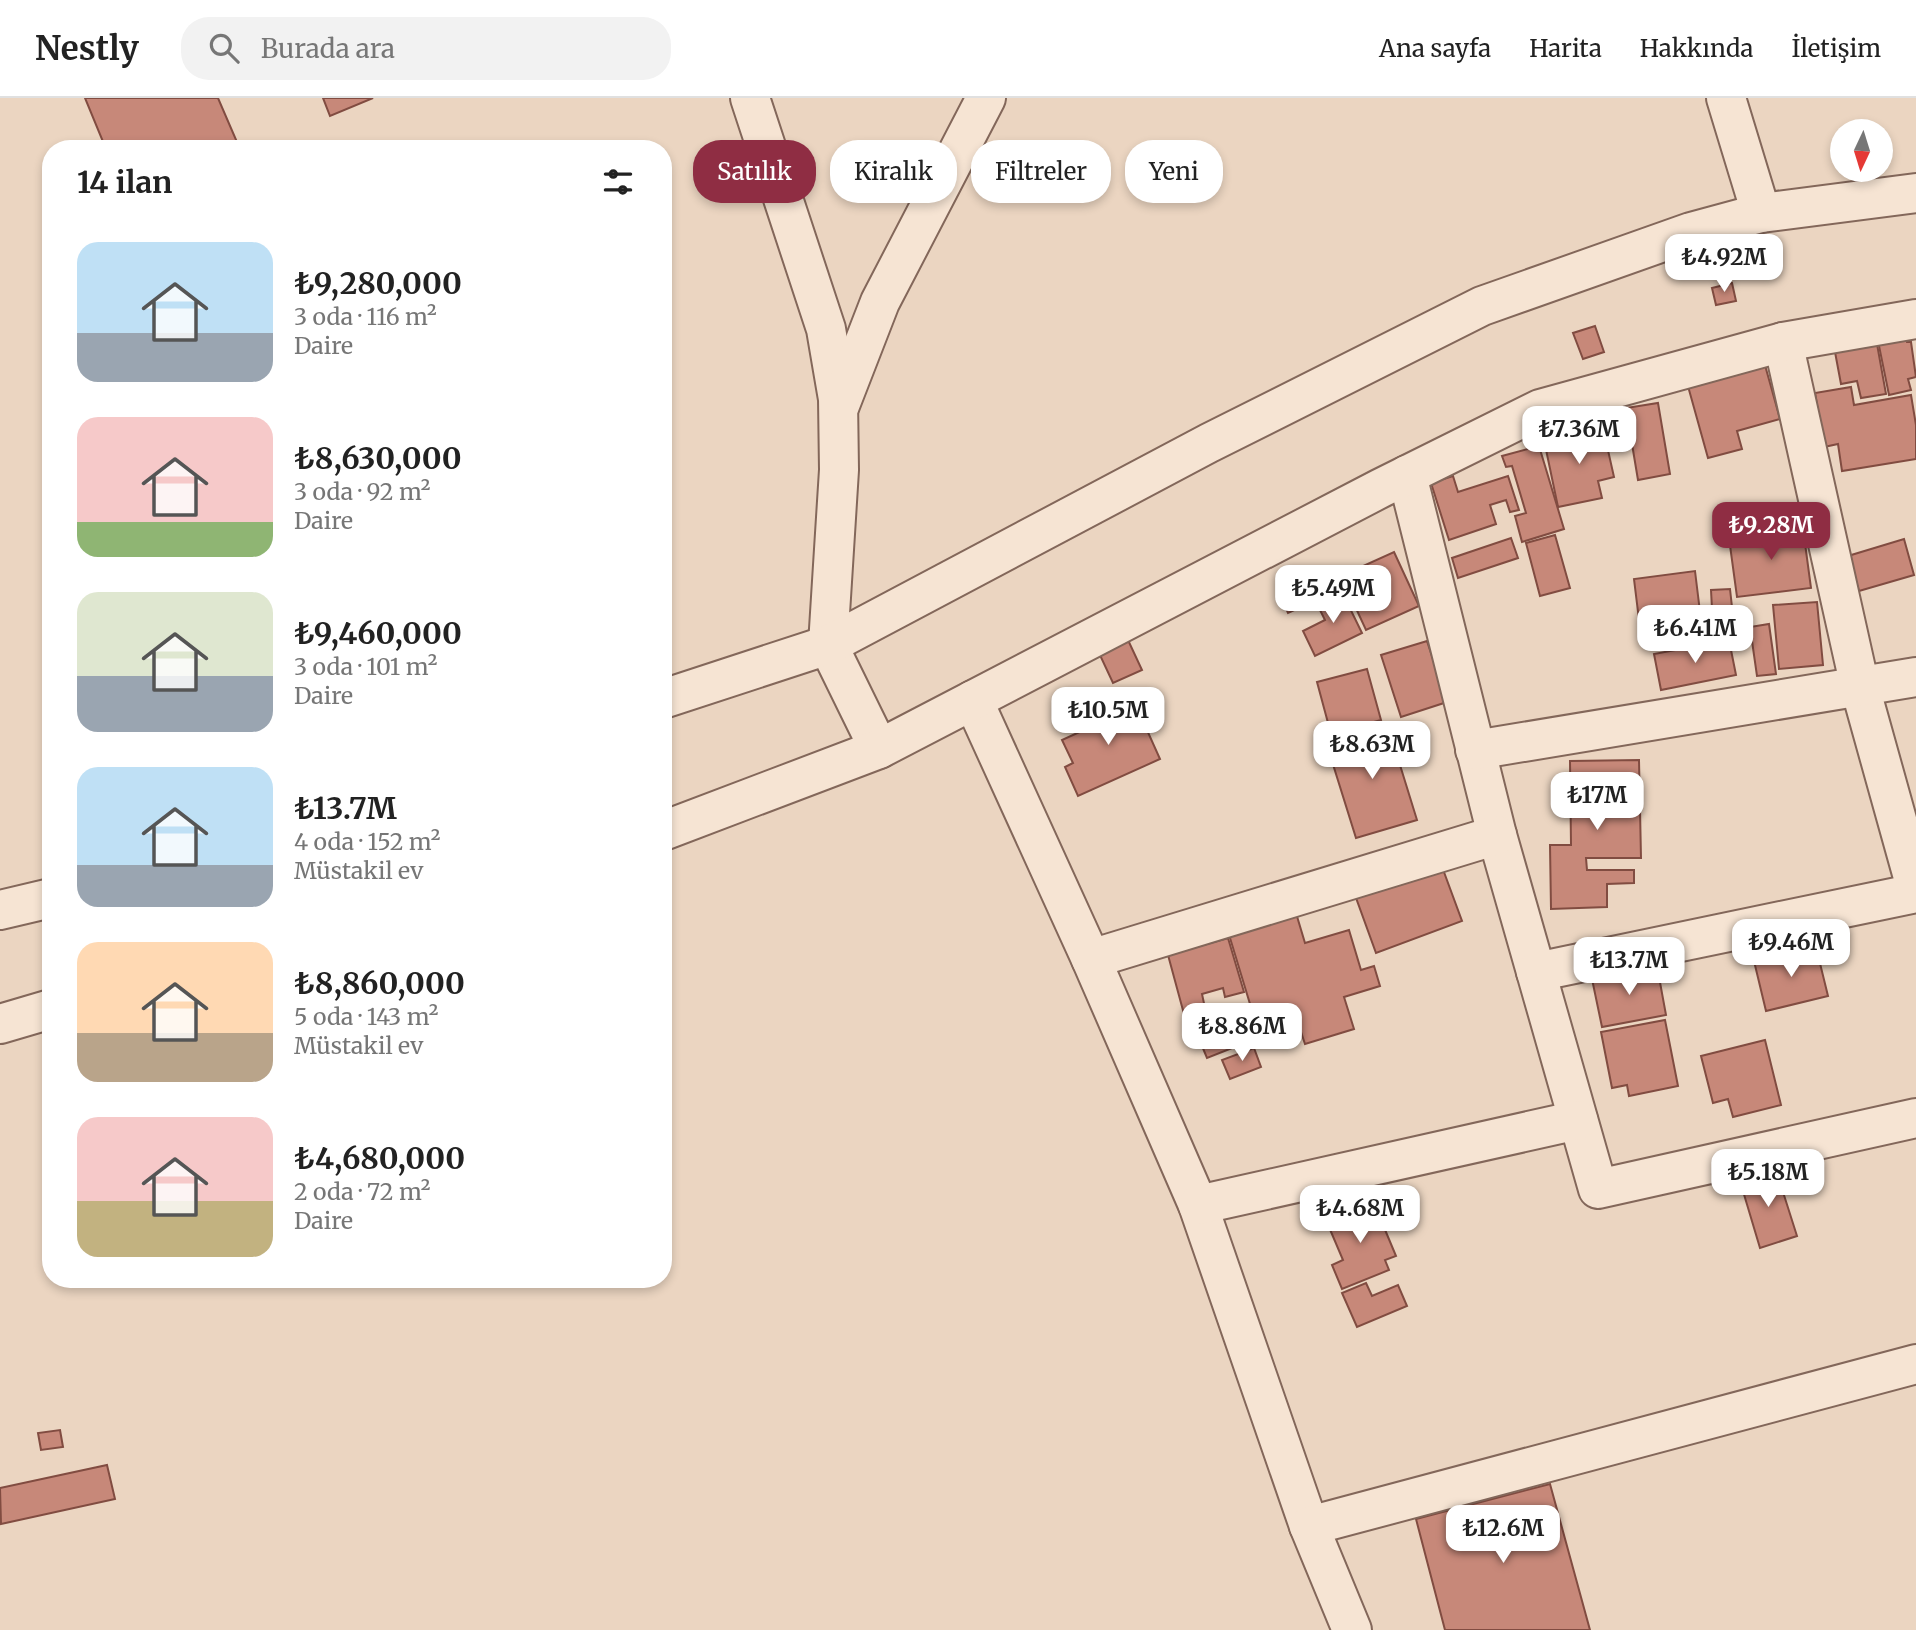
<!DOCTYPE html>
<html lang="tr">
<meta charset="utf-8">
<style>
:root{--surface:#fff;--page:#f2f2f2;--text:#222;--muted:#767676;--line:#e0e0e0;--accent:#8f2d43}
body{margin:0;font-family:Merriweather,serif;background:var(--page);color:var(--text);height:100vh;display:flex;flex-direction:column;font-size:26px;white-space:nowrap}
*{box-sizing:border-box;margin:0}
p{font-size:23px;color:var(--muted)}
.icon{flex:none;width:38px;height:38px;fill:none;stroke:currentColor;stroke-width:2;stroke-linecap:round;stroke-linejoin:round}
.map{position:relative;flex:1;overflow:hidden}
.side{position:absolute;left:42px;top:42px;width:630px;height:1148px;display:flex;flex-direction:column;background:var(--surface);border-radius:28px;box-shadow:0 4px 10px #0003}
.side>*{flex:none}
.banner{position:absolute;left:693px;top:42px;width:665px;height:63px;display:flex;gap:14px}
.needle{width:46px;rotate:184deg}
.controls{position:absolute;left:1830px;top:21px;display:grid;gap:14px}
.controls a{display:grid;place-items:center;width:63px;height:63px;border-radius:50%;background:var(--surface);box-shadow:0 4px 10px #0003;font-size:35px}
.price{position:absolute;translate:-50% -60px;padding:0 16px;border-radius:14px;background:#fff;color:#222;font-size:23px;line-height:46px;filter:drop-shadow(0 2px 4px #0008)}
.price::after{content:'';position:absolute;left:50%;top:42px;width:21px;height:16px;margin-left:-10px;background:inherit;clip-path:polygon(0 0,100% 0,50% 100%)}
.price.selected{background:var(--accent);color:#fff}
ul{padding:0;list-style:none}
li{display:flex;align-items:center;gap:21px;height:175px;padding:0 35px}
li span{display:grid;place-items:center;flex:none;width:196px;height:140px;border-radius:21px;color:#555}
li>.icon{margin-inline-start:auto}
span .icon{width:84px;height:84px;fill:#fffc;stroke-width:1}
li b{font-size:30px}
h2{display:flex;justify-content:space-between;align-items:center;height:84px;padding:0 35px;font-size:30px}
.pill{padding:0 24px;border-radius:28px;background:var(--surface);box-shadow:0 4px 10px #0003;font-size:24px;line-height:63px}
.pill.selected{background:var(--accent);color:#fff}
header{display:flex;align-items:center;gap:42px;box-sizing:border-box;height:98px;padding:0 35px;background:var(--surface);border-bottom:2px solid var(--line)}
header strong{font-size:33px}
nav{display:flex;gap:38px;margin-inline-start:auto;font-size:24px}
.search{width:490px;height:63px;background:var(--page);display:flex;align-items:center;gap:18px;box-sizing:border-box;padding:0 24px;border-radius:28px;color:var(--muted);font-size:26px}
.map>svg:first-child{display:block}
.building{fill:#c78879;stroke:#814c41;stroke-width:2}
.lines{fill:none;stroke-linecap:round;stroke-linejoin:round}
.minor-casing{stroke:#83675a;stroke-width:42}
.minor{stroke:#f6e4d3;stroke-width:38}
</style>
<header>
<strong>Nestly</strong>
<div class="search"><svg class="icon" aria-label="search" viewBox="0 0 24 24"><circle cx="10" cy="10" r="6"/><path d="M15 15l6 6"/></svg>Burada ara</div>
<nav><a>Ana sayfa</a><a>Harita</a><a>Hakkında</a><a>İletişim</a></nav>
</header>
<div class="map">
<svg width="1916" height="1532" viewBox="0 0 1916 1532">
<rect width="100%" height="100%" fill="#ebd5c1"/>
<g class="building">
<path d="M85 0H218L240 51H106Z"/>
<path d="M323 0H373L330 18Z"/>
<path d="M1732 185 1736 203 1716 207 1712 190Z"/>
<path d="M1903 226 1907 244H1911L1916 279 1908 281 1911 292 1889 297 1878 243Z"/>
<path d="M1595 228 1604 254 1583 261 1573 235Z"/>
<path d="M1877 246 1886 296 1861 300 1857 283 1841 286 1835 254Z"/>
<path d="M1763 260 1780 321 1737 333 1742 351 1708 360 1686 281Z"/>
<path d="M1851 289 1854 307 1911 297 1916 327V361L1842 373 1838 346 1824 349 1815 295Z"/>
<path d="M1658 305 1670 376 1638 382 1626 310Z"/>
<path d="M1603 330 1614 379 1598 383 1602 400 1558 409 1544 342Z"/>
<path d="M1539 348 1564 431 1522 444 1515 418 1526 415 1512 368 1506 369 1502 358Z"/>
<path d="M1453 378 1458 394 1508 378 1519 412 1510 414 1506 402 1490 407 1496 426 1449 442 1431 385Z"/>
<path d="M1802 423 1811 490 1737 499 1729 440 1750 437 1754 444 1774 441 1771 426Z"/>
<path d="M1555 437 1570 490 1540 498 1526 445Z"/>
<path d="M1511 440 1518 460 1458 480 1452 460Z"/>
<path d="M1904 441 1914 477 1859 493 1848 458Z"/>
<path d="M1394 454 1419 508 1366 532 1341 478Z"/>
<path d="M1695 473 1700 514 1639 522 1634 481Z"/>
<path d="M1329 479 1336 493 1288 515 1281 499Z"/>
<path d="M1730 491 1732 509 1712 511 1711 492Z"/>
<path d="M1341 492 1362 535 1315 558 1303 533 1325 522 1316 504Z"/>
<path d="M1817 504 1823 567 1779 571 1773 507Z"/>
<path d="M1706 516 1709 540 1646 549 1643 525Z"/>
<path d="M1769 526 1776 576 1757 578 1750 529Z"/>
<path d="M1128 542 1142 572 1113 585 1099 555Z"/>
<path d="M1729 542 1736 577 1661 592 1654 556Z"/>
<path d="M1427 543 1447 604 1401 619 1381 557Z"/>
<path d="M1367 571 1381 622 1331 636 1317 584Z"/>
<path d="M1090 603 1098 619 1134 603 1160 661 1078 698 1065 669 1073 665 1062 642 1084 632 1074 610Z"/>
<path d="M1387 625 1417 722 1356 740 1326 644Z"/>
<path d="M1639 662 1641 760H1586L1587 772H1634V785L1607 786V809L1551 811 1550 747H1571L1570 663Z"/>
<path d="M1441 766 1462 823 1376 855 1355 797Z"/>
<path d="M1296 815 1305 845 1349 832 1361 872 1374 868 1380 888 1344 899 1354 931 1305 946 1299 928 1260 939 1227 830Z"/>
<path d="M1228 840 1244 894 1225 899 1223 890 1202 896 1205 910 1184 916 1168 857Z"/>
<path d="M1816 849 1828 898 1766 913 1754 863Z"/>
<path d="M1657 868 1666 917 1602 929 1592 881Z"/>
<path d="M1235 920 1245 945 1207 960 1197 936Z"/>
<path d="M1665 922 1678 988 1629 998 1627 987 1612 990 1601 934Z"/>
<path d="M1765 942 1781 1007 1733 1019 1728 1001 1713 1005 1701 958Z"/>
<path d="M1254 950 1261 969 1230 981 1222 962Z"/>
<path d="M1776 1072 1797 1138 1760 1150 1740 1083Z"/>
<path d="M1373 1103 1396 1158 1385 1162 1389 1172 1342 1191 1332 1167 1343 1162 1326 1122Z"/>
<path d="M1366 1185 1372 1198 1398 1187 1407 1208 1357 1229 1342 1195Z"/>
<path d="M60 1332 63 1349 41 1352 38 1335Z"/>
<path d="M107 1367 115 1401 1 1426 0 1390Z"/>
<path d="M1550 1386 1590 1532H1445L1416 1421Z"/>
</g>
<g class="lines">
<defs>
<g id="minor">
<path d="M750 0 826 231 838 301 839 372 828 547 879 651"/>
<path d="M1726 0 1761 115"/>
<path d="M1783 244 1860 589 1916 790"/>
<path d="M840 307 880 204 986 0"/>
<path d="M1407 377 1497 737 1598 1091 1916 1020"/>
<path d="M663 601 828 547 1209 345 1482 208 1691 134 1761 115 1916 95"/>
<path d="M973 602 1091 861 1198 1107 1309 1428 1352 1532"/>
<path d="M1475 652 1916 579"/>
<path d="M663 733 879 651 1381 390 1540 311 1783 244 1916 221"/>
<path d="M0 812 51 800"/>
<path d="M1091 861 1497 737"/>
<path d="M1536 874 1916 795"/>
<path d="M0 926 51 911"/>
<path d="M1198 1107 1578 1022"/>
<path d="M1309 1428 1916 1266"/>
</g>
</defs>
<use href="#minor" class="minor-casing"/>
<use href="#minor" class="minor"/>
</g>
</svg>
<div class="controls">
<a><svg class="needle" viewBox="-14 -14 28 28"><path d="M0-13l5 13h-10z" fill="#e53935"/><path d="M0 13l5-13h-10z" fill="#767676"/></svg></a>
</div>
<b class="price" style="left:1724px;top:196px">₺4.92M</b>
<b class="price" style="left:1579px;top:368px">₺7.36M</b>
<b class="price selected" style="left:1771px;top:464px">₺9.28M</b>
<b class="price" style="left:1333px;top:527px">₺5.49M</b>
<b class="price" style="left:1695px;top:567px">₺6.41M</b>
<b class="price" style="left:1108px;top:649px">₺10.5M</b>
<b class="price" style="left:1372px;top:683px">₺8.63M</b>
<b class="price" style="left:1597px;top:734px">₺17M</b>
<b class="price" style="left:1791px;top:881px">₺9.46M</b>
<b class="price" style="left:1629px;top:899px">₺13.7M</b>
<b class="price" style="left:1242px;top:965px">₺8.86M</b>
<b class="price" style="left:1768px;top:1111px">₺5.18M</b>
<b class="price" style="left:1360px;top:1147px">₺4.68M</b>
<b class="price" style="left:1503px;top:1467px">₺12.6M</b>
<div class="banner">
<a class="pill selected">Satılık</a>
<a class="pill">Kiralık</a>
<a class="pill">Filtreler</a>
<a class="pill">Yeni</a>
</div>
<section class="side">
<h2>14 ilan<svg class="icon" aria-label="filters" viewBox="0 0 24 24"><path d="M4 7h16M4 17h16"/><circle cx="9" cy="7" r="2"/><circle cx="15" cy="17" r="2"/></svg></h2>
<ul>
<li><span style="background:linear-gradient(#bfe0f5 65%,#9aa5b1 0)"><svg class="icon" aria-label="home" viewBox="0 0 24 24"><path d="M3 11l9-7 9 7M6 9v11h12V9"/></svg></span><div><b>₺9,280,000</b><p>3 oda · 116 m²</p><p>Daire</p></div></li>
<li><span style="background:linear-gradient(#f6c9c9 75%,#8fb573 0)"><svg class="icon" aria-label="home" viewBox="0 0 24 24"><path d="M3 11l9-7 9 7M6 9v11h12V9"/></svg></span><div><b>₺8,630,000</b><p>3 oda · 92 m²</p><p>Daire</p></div></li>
<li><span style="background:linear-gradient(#dfe7d0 60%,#9aa5b1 0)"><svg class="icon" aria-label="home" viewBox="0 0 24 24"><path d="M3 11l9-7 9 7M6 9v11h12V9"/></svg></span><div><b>₺9,460,000</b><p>3 oda · 101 m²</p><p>Daire</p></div></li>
<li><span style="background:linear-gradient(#bfe0f5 70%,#9aa5b1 0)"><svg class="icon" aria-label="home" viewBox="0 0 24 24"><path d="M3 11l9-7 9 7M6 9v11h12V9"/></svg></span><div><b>₺13.7M</b><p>4 oda · 152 m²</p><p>Müstakil ev</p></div></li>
<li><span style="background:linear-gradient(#ffd9b3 65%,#b9a48a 0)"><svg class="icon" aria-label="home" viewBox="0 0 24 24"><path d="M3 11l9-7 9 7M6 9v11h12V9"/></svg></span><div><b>₺8,860,000</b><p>5 oda · 143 m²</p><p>Müstakil ev</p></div></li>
<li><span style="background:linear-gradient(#f6c9c9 60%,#c2b280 0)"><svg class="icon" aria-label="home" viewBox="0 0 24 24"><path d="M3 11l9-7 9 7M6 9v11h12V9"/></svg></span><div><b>₺4,680,000</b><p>2 oda · 72 m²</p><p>Daire</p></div></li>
</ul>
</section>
</div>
